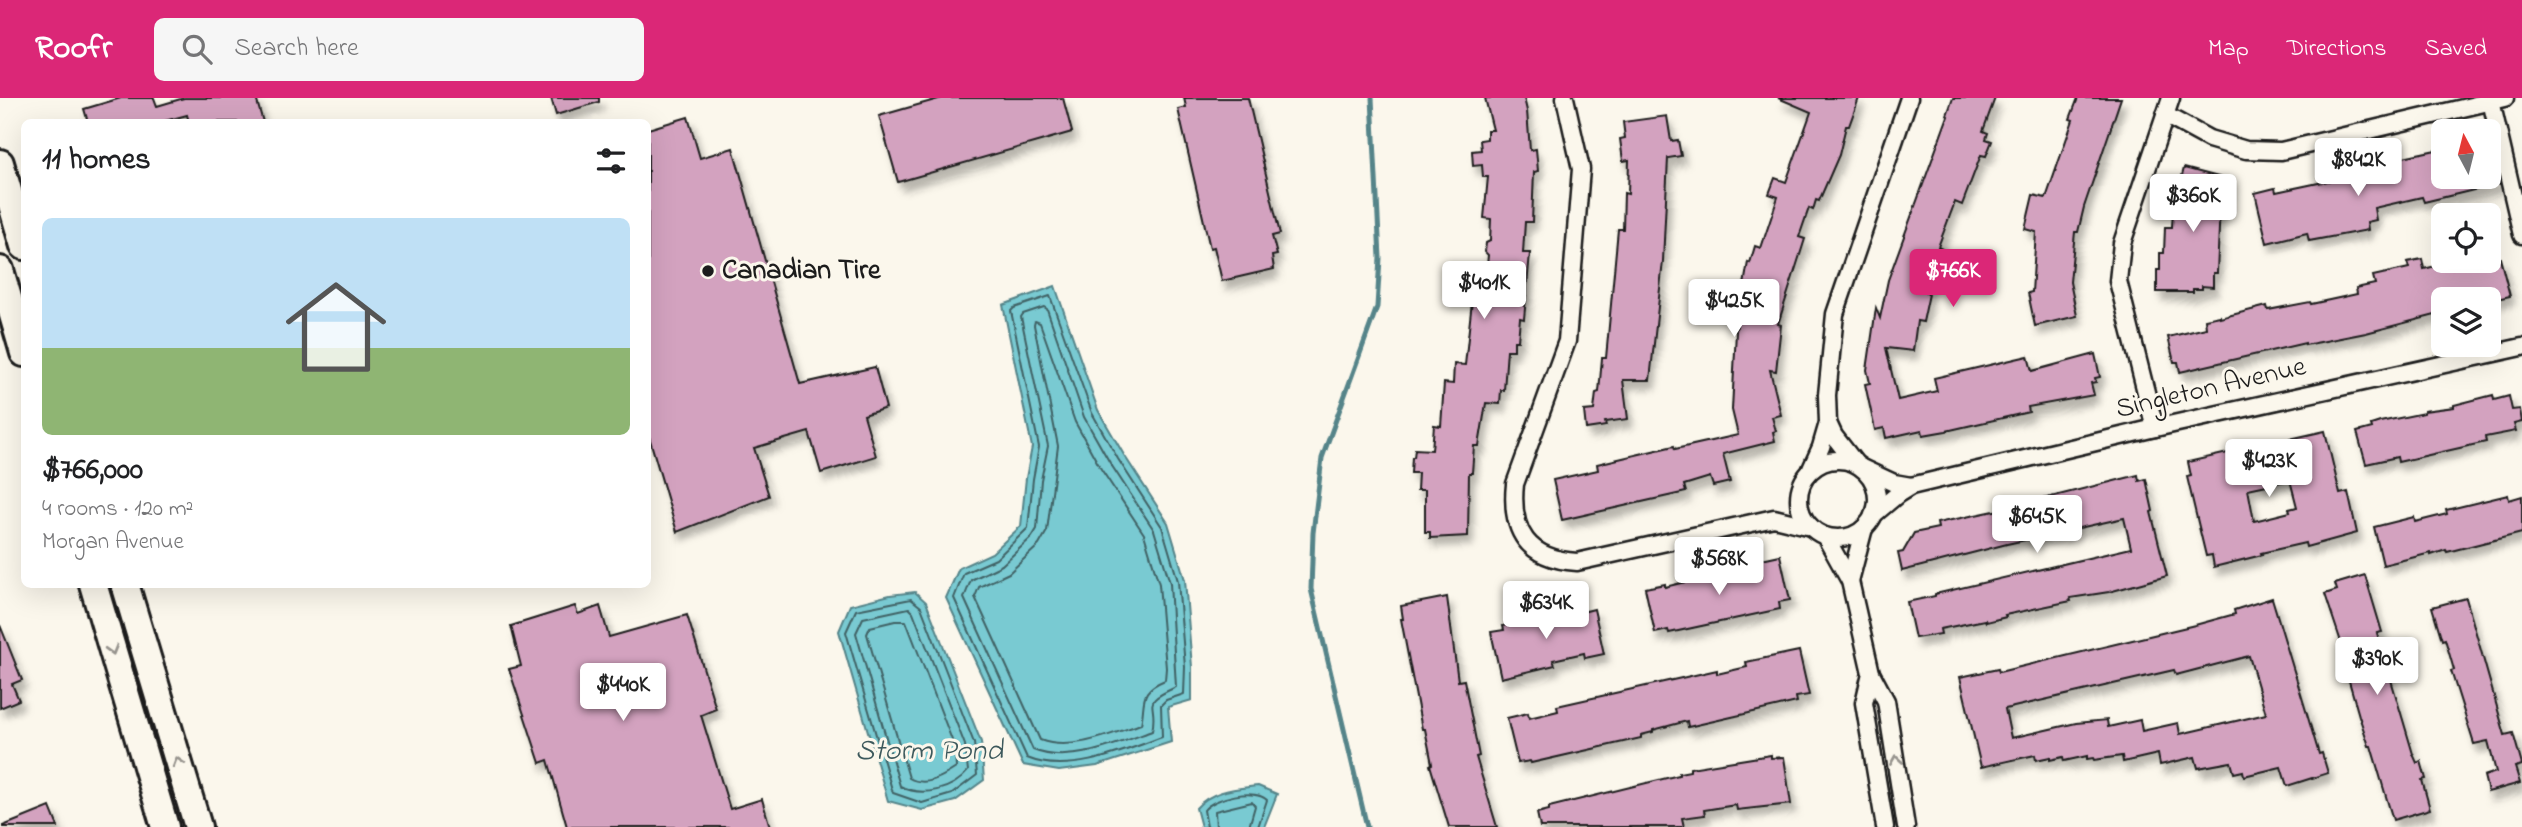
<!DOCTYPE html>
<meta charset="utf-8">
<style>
:root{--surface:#fff;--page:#f6f6f6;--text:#202124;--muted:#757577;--accent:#db2777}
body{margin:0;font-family:"Indie Flower",sans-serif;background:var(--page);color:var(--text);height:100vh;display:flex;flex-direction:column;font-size:26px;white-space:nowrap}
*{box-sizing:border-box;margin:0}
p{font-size:23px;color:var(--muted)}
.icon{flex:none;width:38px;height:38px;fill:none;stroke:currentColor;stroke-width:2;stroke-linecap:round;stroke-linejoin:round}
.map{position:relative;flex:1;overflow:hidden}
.details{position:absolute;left:21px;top:21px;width:630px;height:469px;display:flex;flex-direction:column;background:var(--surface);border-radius:10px;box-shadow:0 7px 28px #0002}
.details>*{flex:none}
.needle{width:46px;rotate:353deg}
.controls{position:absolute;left:2431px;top:21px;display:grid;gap:14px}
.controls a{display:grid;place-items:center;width:70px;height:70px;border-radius:10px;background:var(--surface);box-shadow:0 7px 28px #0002;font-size:35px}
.price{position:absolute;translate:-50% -60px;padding:0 16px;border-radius:7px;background:#fff;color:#222;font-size:23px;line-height:46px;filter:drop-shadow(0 2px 4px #0008)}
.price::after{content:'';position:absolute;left:50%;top:42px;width:21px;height:16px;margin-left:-10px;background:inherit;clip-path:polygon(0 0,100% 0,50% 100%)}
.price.on{background:var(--accent);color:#fff}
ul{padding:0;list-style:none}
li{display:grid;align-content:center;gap:14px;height:371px;padding:0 21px}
li span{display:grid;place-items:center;height:217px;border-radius:10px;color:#555}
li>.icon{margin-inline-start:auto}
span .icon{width:126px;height:126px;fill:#fffc;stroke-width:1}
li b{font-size:30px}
h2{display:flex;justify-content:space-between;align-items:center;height:84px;padding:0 21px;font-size:30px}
header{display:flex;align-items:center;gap:42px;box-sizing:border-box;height:98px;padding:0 35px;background:var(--accent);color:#fff}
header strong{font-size:33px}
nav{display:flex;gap:38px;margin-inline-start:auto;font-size:24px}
.search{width:490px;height:63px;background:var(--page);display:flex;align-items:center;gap:18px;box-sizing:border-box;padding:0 24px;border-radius:10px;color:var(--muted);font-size:26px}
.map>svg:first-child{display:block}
.water{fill:#79cad2;stroke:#548489;stroke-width:2}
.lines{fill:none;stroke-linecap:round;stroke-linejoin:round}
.shore{stroke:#416265;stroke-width:2}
.stream{stroke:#548489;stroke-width:5}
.building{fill:#d3a2bf;stroke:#1c1c1c;stroke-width:2;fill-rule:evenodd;filter:url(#shadow)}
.street-casing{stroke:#1c1c1c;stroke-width:21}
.primary-casing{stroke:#1c1c1c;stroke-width:32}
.street{stroke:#fbf7ec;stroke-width:16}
.primary{stroke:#fbf7ec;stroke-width:26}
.oneway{stroke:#97948e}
.poi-dot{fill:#1c1c1c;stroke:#fbf7ec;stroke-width:2.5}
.labels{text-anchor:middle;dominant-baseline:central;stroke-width:6;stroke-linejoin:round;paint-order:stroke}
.poi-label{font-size:28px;font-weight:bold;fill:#1c1c1c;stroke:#fbf7ec;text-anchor:start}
.street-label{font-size:28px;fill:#1c1c1c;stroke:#fbf7ec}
.water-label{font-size:30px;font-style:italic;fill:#3d595c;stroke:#fbf7ec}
</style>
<header>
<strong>Roofr</strong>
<div class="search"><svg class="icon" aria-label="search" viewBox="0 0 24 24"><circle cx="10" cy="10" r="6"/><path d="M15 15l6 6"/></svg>Search here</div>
<nav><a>Map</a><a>Directions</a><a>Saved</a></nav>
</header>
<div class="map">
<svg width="2522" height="729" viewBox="0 0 2522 729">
<defs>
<filter id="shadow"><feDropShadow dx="4.5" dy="8" stdDeviation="3.5" flood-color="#0004"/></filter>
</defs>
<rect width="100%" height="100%" fill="#fbf7ec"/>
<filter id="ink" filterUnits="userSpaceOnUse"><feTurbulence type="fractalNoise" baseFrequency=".0143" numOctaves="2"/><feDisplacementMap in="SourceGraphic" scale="14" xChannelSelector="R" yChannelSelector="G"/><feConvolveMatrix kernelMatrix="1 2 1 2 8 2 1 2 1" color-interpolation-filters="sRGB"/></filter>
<g filter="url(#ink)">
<g class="water">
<path d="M1055 188 1098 312 1124 357 1168 425 1185 482 1192 569V602L1168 609 1171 644 1097 668 1059 673 1023 667 946 500 959 470 992 455 1021 428 1026 380 1032 349 1003 207Z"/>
<path d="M915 494 926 504 981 644 984 682 955 703 922 712 888 703 839 533 850 507 890 497Z"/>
<path d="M1258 688 1277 696 1264 729H1201L1196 710C1212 692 1235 691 1258 688Z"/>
</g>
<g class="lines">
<g class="shore">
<path d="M1050 198 1092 315 1118 361 1162 429 1178 483 1185 569 1184 596 1166 602 1161 607 1162 639C1122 654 1068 677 1027 660L954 500 964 475 996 461 1028 430 1033 381 1039 349 1011 213 1014 210Z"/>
<path d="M1044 209 1047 211 1084 319 1110 365 1154 432 1170 485 1176 589C1138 606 1159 604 1152 633 1117 646 1070 667 1033 652L964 500 971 482 1002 467 1032 439 1037 431 1041 382 1048 348 1021 219 1023 216Z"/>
<path d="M1035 223 1040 225 1075 324 1101 371 1144 436 1159 486 1166 570 1165 582C1138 593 1146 603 1141 626 1111 636 1071 654 1040 642L975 499 979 489 1009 475 1039 447 1047 433 1058 348 1034 227Z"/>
<path d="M911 501 921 509 974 645 977 677 952 696 922 705 893 695 846 534 856 512Z"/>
<path d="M909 510 913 514 965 647 968 673C953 692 922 700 900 688L856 535 863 520Z"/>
<path d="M895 523H906L955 650 956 670C941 680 925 689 909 680L867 536 870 529Z"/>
<path d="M1207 729 1204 712C1214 699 1255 690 1267 702L1258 729"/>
<path d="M1216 729 1215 713 1252 704 1255 708 1249 729"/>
</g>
<path class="stream" d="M1367 729 1311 491 1313 435 1322 360 1377 209 1380 160 1372 0"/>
</g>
<g class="building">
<path d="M121 0H154L157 8 184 0H256L263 24H189L187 17 161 24H88L84 11Z"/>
<path d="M551 0H599V4L556 17Z"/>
<path d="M942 0H1063L1072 34 898 84 879 18Z"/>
<path d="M1184 0H1248L1280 136 1272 138 1277 157 1272 158 1274 171 1222 183 1214 149 1210 150 1178 11 1186 9Z"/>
<path d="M1485 0H1524L1527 13 1530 52 1536 51 1538 73 1534 74 1532 124H1525L1523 155H1530L1524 221 1520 220 1518 243H1514V252H1507L1504 292H1501L1500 306 1486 305 1479 348H1474L1472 375H1469L1468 438 1430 440V434H1425V392H1417L1418 375H1411L1412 359H1414L1415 351 1432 352 1434 327 1441 328 1444 285 1453 286 1454 266 1465 267 1475 176 1486 177 1488 157 1485 154 1486 145 1490 143 1491 121 1484 120 1488 79H1483L1482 67 1473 68 1472 53 1481 52 1480 42 1487 41V32H1493Z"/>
<path d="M1778 0H1859L1849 28H1846L1839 57 1819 103 1816 102 1813 112 1809 110 1799 139 1805 141 1778 226 1781 227 1776 273 1770 272 1781 317 1772 319 1776 333 1773 334 1775 343 1723 356 1730 384 1713 388 1710 379 1684 387 1686 394 1562 422 1553 382 1598 372 1597 366 1674 348 1675 351 1738 337 1732 312 1736 233 1748 164 1750 165 1755 148 1761 150 1778 99 1769 96 1775 80 1786 84 1811 14Z"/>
<path d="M1953 0H1995L1983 33 1988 35 1986 41 1992 43 1986 58 1981 57 1962 107 1955 104 1938 149 1942 151 1926 195 1929 196 1923 224 1917 223 1913 253 1886 250 1898 302 1937 293 1934 280 2028 258 2032 273 2095 256 2100 279 2095 280 2096 284 2091 285 2094 297 2028 309 2029 314 1946 333 1923 337 1922 332 1886 340 1884 330 1875 332 1865 286 1870 285 1867 272 1876 210 1880 220 1888 182 1948 18 1947 17Z"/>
<path d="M2078 0H2121L2084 109 2078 134H2075L2070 184 2077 218 2035 228 2028 195 2032 194 2036 134 2025 131 2033 97 2046 100 2073 22 2070 21Z"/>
<path d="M1667 18 1671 43 1678 42 1681 58 1668 60 1663 163 1650 282H1623L1628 321 1605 324 1606 328 1586 331 1584 313 1594 312 1596 295 1599 294 1602 260H1606L1618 131H1623L1624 95 1628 96 1629 62 1623 63 1620 41 1625 40 1623 24Z"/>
<path d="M688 19 700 60 733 50 800 286 875 269 886 310 864 317 876 358 821 375 809 334 754 350 769 398 677 434 648 335V31Z"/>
<path d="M2436 52 2443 79H2498L2499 86 2424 104 2422 99 2374 110 2376 122 2367 124 2368 132 2309 143 2307 135 2267 145 2255 95 2275 90 2276 94 2370 74 2369 72 2403 59Z"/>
<path d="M2184 70 2230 82 2224 107H2220L2217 175H2213V189L2202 188V191H2193V194H2157V172H2160V155H2164L2165 129H2172L2173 113Z"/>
<path d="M2500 160 2510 198 2488 203V201H2443V215L2366 235 2305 247V245L2180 274 2178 264H2174L2168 239 2206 230 2205 221 2220 218V220L2267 208 2268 212 2310 204 2311 206 2357 196 2356 190 2375 186 2373 178 2409 170 2407 164 2422 161 2424 171 2451 164 2453 170 2461 167 2462 169Z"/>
<path d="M2493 297 2494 302 2509 298 2512 312 2520 311 2522 324 2514 326 2516 333 2485 339 2486 344 2398 364 2397 359 2366 366 2357 334 2372 330 2371 327 2380 324 2424 315V313L2454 309V307Z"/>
<path d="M2325 333 2340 396 2348 394 2357 435 2306 449 2305 445 2261 455 2262 457 2214 469 2212 457 2206 458 2187 379 2191 378 2188 364ZM2290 382 2297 409 2289 411 2290 414 2254 423 2248 391Z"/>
<path d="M2138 377 2139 383 2146 381 2153 413 2151 414 2167 478 2109 494 2070 500 2071 503 2005 517 2006 519 1986 524 1985 522 1940 531 1941 536 1915 540 1907 504 1935 498V496L2131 450 2124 420 2007 446 1902 473 1898 455 1903 454 1914 435 1938 430 1937 425 1999 412Z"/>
<path d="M2508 397 2509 402 2522 398V435L2447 454 2446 452 2431 457V455L2383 467 2374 429 2414 419 2415 424 2447 416 2446 412Z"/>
<path d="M1780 457 1790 502 1779 504 1780 511 1669 535 1668 532 1655 535 1645 490 1665 486V489L1758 466 1757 462Z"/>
<path d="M2365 477 2382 534 2377 535 2403 622 2413 656 2417 665 2421 663 2426 681 2422 682 2430 711 2393 722 2371 648H2369L2359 618 2339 548 2342 547 2325 496 2337 492 2335 486Z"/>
<path d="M1447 499 1458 583 1464 582 1479 658 1476 659 1497 729H1449L1430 667 1432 666 1425 631H1422L1401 521H1403L1401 508Z"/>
<path d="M2272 500 2319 656 2322 655 2328 675 2287 688 2281 669 2244 678 2243 673 2234 675 2231 664 2198 670 2195 659 2160 667 2158 656 2123 664 2122 658 2094 662 2093 660 2087 661V658L2064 663 2063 659 2050 662V659L2036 662 2035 657 1981 669 1960 579 1998 571 1999 574 2195 527 2235 516 2234 512ZM2249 558 2266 616 2180 636 2178 625 2142 633 2140 622 2108 629 2107 622 2076 625 2011 640 2005 611 2174 572 2176 577Z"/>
<path d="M2466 500 2505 637 2513 635 2522 667 2515 669 2520 685 2488 694 2484 678 2496 674 2488 643 2474 646 2451 573 2454 572 2445 541 2442 542 2432 509Z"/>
<path d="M575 508 578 516 600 508 609 539 687 517 716 611 701 617 730 711 762 701 770 729H567L548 662 540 665 509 571 521 568 511 528Z"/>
<path d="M1581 510 1582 514 1594 511 1604 556 1585 560 1584 555 1553 562 1555 567 1501 580 1491 534 1504 532 1503 528Z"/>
<path d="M0 527 22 582 12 586 19 602 0 610Z"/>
<path d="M1799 553 1809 597 1796 599 1797 604 1688 629 1687 623 1653 632V634L1641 637V640L1531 665 1530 663 1518 665 1507 620 1528 615 1529 620 1558 613 1557 608 1717 572V576L1747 569 1746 564Z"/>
<path d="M1771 657V660L1784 659 1791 706 1737 712 1736 707 1704 712 1705 717 1682 720 1684 729H1540L1537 715 1549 712V709L1679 677V675L1690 673V670Z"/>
<path d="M50 709 58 729H3V728Z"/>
</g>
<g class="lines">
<defs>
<g id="street">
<path d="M1565 0 1581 71 1567 243 1515 386C1510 434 1528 461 1577 464L1774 420 1811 429"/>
<path d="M2491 3 2522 137"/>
<path d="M2165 17 2209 41 2246 52 2281 53 2505 0"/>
<path d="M1828 325 1834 338 1855 365"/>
<path d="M2155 330 2118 183 2122 145 2171 0"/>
<circle cx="1838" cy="401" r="39"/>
<path d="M1811 371 1821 349 1828 325 1827 297 1835 216 1909 0"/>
<path d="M1864 371 1894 385 1911 388"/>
<path d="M1873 417 1898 396 1911 388 2155 330 2522 249"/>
<path d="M1825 438 1850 483 1871 575 1886 603 1906 729"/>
<path d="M1850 483 1864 430"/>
<path d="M1871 575 1864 605 1885 729"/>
</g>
<g id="primary">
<path d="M0 65 24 148"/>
<path d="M0 172 24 255"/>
<path d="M93 486 165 729"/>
<path d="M125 486 198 729"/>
</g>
</defs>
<use href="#street" class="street-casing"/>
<use href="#primary" class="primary-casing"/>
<use href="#street" class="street"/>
<use href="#primary" class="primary"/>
</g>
<defs><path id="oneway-chevron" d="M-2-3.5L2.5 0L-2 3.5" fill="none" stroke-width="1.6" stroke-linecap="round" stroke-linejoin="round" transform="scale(1.75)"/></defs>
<g class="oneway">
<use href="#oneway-chevron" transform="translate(112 552) rotate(74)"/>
<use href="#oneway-chevron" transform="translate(1896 662) rotate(-99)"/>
<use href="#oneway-chevron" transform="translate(178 664) rotate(-107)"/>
</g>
</g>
<circle class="poi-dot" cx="708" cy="173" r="7"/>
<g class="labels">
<g class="poi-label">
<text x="722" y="173">Canadian Tire</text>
</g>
<g class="street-label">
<text transform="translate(2211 291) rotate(-13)">Singleton Avenue</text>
</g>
<g class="water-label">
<text x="929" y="654">Storm Pond</text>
</g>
</g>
</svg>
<div class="controls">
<a><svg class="needle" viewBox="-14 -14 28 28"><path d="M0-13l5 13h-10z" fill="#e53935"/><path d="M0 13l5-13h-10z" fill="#757577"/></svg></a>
<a><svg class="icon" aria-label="locate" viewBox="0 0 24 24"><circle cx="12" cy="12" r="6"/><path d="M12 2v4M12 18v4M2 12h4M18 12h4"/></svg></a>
<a><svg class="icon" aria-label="layers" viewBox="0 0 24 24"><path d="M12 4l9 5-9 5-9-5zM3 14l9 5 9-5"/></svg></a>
</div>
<b class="price" style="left:2358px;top:100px">$842K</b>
<b class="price" style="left:2193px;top:136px">$360K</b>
<b class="price on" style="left:1953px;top:211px">$766K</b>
<b class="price" style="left:1484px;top:223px">$401K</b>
<b class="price" style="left:1734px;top:241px">$425K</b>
<b class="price" style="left:2269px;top:401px">$423K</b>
<b class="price" style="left:2037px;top:457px">$645K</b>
<b class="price" style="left:1719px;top:499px">$568K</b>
<b class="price" style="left:1546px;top:543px">$634K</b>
<b class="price" style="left:2377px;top:599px">$390K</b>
<b class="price" style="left:623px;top:625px">$440K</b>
<section class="details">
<h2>11 homes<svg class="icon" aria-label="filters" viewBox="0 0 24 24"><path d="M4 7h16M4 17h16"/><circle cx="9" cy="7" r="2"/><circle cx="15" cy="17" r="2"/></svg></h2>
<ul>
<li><span style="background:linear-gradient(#bfe0f5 60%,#8fb573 0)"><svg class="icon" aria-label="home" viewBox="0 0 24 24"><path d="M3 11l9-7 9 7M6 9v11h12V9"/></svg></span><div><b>$766,000</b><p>4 rooms · 120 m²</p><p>Morgan Avenue</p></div></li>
</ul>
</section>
</div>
